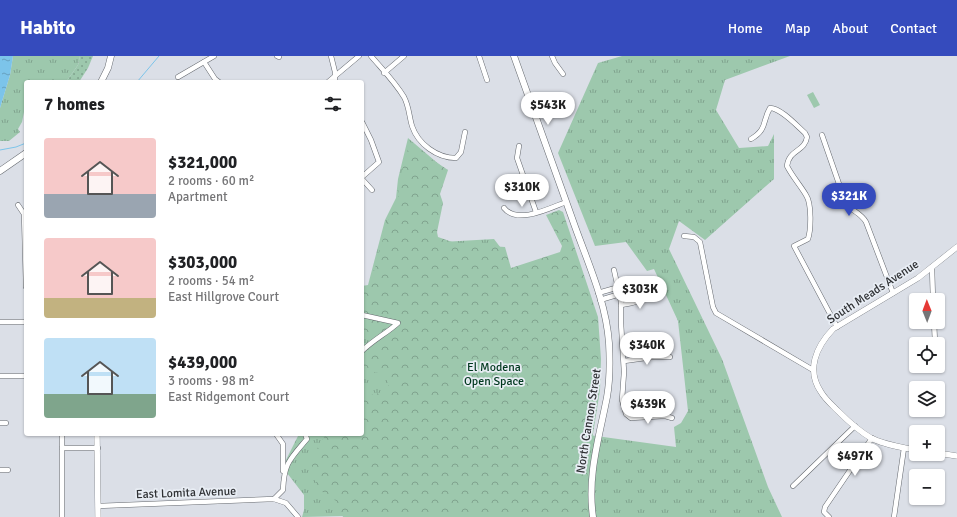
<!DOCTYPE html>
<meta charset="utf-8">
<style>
:root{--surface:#fff;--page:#f2f2f2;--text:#202124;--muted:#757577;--accent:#354bbd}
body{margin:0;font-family:Signika,sans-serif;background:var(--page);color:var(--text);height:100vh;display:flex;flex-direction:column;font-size:15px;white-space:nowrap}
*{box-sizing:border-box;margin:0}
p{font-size:13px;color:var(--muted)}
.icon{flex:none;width:22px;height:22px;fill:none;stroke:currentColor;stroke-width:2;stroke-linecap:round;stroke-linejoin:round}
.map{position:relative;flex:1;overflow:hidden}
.side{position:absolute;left:24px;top:24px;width:340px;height:356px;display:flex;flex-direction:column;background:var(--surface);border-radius:4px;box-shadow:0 1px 3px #0004}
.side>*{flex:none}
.needle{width:26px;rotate:359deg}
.buttons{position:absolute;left:909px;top:237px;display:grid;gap:8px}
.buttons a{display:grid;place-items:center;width:36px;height:36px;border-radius:4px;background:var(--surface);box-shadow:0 1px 3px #0004;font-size:20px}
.price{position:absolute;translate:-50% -34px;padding:0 9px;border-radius:14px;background:#fff;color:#222;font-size:13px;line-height:26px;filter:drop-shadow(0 1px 2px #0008)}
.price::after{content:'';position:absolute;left:50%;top:24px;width:12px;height:9px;margin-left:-6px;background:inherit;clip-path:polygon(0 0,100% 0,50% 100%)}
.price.active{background:var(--accent);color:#fff}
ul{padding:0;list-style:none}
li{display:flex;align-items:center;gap:12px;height:100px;padding:0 20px}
li span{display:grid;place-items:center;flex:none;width:112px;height:80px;border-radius:4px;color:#555}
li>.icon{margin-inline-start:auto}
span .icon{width:48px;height:48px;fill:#fffc;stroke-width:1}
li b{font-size:17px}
h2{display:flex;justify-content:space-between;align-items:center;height:48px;padding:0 20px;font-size:17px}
header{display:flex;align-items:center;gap:24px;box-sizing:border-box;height:56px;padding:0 20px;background:var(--accent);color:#fff}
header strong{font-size:19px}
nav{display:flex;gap:22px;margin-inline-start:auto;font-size:14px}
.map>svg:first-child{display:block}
.grass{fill:url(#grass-tufts)}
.park{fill:url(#park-crowns)}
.garden{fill:url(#garden-dots)}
.pitch{fill:#9dc8ad}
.water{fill:url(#water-ripples)}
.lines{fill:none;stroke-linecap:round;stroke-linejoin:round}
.stream{stroke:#7cc4ea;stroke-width:1}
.minor-casing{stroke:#65696f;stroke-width:5.5}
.tertiary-casing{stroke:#65696f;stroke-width:6}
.secondary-casing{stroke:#65696f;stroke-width:7}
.minor{stroke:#fff;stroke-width:4.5}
.tertiary{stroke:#fff;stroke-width:5.5}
.secondary{stroke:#fff;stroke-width:6}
.labels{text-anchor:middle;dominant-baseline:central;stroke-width:3.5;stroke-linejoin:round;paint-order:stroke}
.street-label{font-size:12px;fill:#2f3134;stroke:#e8edf4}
.park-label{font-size:12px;fill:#00381e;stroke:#e8edf4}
</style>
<header>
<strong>Habito</strong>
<nav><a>Home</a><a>Map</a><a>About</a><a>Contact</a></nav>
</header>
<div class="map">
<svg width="957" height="461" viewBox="0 0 957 461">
<defs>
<pattern id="grass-tufts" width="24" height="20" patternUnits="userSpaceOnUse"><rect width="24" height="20" fill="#9dc8ad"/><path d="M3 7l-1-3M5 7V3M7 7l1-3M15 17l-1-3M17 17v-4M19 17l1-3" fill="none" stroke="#80a38e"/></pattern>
<pattern id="park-crowns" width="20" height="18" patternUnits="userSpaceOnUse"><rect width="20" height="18" fill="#9dc8ad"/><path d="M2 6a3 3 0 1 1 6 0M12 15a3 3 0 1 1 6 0" fill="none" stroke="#80a38e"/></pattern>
<pattern id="garden-dots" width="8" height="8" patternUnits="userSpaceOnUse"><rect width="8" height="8" fill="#9dc8ad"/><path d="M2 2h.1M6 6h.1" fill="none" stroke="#80a38e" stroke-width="1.8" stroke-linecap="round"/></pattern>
<pattern id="water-ripples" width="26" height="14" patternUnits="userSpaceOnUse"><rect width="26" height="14" fill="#7cc4ea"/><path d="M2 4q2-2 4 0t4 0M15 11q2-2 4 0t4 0" fill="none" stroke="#66a0be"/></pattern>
</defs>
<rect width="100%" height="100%" fill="#dbdfe7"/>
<g class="grass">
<path d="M13 0H80L78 9 66 26H26V55L24 56 22 66 18 73 20 76 9 85H0V52L10 19Z"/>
<path d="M622 0H790L725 24 716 54 739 92 768 90 774 78V123L705 184 679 165 669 193 722 303 768 431 782 461H343V460L302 461 304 454V439L287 417 286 404 299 378H362V230L368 229 385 164 396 142 398 123 408 82 441 110 425 187 494 183 507 200 510 219 589 379 676 391 674 371 681 367 688 355 678 265 654 213 647 215 626 186 595 190 558 97 598 7Z"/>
</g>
<path class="park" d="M410 86 433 104 448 114 440 138 443 147 437 176 438 181 458 188 505 191 511 212 560 196 562 190 546 159 559 154 563 156 598 261 601 303 600 334 588 409 586 440 588 461H343L336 445 318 433 312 410 314 398 326 378H362V341L388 335V319L364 314 362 308 364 296 381 282 362 276V234L370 230 388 164 398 141 399 125Z"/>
<path class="garden" d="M80 0H93L88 12 79 26H66L78 9Z"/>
<path class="pitch" d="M813 36 820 49 814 52 807 39Z"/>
<path class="water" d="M0 0H13L10 19 0 52Z"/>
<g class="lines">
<g class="stream">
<path d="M137 26 159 0"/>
<path d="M0 94 16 91 26 87"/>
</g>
<defs>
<g id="minor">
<path d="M277 0 279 1"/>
<path d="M331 0 335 16V26"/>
<path d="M371 0C382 13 395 26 404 41 409 50 409 60 412 70 418 88 437 102 456 102L461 96 465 76"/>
<path d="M479 0 487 24"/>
<path d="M552 0 555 7 563 18"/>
<path d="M204 6 215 23 219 26"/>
<path d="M384 17 404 0"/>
<path d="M178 21 214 0"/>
<path d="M328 26 359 0"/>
<path d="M362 66 371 84 379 106 362 121"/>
<path d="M822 79 846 148C852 155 861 157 866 166L893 237"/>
<path d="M751 83C768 73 762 65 770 52 781 52 797 70 805 77L807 81C805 96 789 93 787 110 792 120 800 129 806 139 812 148 811 174 808 183L794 190 837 271"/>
<path d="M519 90 517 102 536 156"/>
<path d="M362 123 372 134"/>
<path d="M18 149 24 158 26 231"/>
<path d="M504 152C517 169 550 152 566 146"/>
<path d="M684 180 694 181 700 186 713 251 716 257 813 314"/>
<path d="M932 211 933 244"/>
<path d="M614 214 621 246V267L624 316 622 344 626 358 631 362 665 360 672 362"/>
<path d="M598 237 619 231"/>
<path d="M600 244 620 238"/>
<path d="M621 249 632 247 654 240"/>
<path d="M362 259 398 267C387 277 373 284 362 295"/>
<path d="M0 266H26"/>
<path d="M934 266 935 286"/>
<path d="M624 305 653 301H670"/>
<path d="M0 320H26"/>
<path d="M0 367H6"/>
<path d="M62 378V461"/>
<path d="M276 378 283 388V415"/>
<path d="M62 392H98"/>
<path d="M0 414H8"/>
<path d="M793 430 855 370"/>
<path d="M274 443 283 434C284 407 290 403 307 383L305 378"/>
<path d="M98 450 274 443 286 447 298 461"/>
<path d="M829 461 824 456 825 451 872 382"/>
<path d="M894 461 904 392"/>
</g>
<g id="tertiary">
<path d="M97 378 98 461"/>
<path d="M916 394C901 391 884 389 871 382 859 375 847 364 838 355 832 349 825 343 821 336 806 314 816 291 833 273L918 222 957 191"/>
<path d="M938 397 957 400"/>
</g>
<g id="secondary">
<path d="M514 0C534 55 553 110 573 165 587 205 606 245 609 287 610 305 610 324 607 341 599 382 587 420 593 461"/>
<path d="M101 26 108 12 111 0"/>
<path d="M0 115 26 97"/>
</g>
</defs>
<use href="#minor" class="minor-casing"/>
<use href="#tertiary" class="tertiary-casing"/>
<use href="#secondary" class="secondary-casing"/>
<use href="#minor" class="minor"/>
<use href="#tertiary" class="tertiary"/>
<use href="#secondary" class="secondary"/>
</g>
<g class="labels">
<g class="street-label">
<text transform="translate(873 236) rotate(-33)">South Meads Avenue</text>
<text transform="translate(589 365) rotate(-81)">North Cannon Street</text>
<text transform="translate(186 437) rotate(-2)">East Lomita Avenue</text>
</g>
<g class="park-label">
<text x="494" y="311">El Modena<tspan x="494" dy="14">Open Space</tspan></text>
</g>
</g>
</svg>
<div class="buttons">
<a><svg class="needle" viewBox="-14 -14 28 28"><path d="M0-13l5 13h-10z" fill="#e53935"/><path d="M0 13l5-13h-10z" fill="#757577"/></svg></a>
<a><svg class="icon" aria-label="locate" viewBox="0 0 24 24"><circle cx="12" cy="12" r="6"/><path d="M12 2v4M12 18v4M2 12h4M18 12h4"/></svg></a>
<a><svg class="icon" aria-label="layers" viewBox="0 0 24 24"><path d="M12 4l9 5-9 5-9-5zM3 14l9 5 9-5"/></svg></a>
<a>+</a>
<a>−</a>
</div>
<b class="price" style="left:548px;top:70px">$543K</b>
<b class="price" style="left:522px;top:152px">$310K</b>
<b class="price active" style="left:849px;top:161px">$321K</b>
<b class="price" style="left:640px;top:254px">$303K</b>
<b class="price" style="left:647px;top:310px">$340K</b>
<b class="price" style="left:648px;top:369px">$439K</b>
<b class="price" style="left:855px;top:421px">$497K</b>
<section class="side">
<h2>7 homes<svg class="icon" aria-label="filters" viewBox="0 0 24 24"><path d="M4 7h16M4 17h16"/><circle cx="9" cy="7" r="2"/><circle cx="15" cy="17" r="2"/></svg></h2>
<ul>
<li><span style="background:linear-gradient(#f6c9c9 70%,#9aa5b1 0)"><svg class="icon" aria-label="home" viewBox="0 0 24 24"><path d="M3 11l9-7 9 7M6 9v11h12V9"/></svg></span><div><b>$321,000</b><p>2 rooms · 60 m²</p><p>Apartment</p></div></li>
<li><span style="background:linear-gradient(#f6c9c9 75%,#c2b280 0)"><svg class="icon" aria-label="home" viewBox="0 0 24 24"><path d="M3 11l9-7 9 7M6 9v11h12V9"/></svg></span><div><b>$303,000</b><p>2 rooms · 54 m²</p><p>East Hillgrove Court</p></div></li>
<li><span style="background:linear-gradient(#bfe0f5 70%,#7fa58c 0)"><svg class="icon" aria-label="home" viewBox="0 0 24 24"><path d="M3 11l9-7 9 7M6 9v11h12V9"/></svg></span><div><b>$439,000</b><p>3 rooms · 98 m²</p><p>East Ridgemont Court</p></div></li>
</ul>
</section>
</div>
